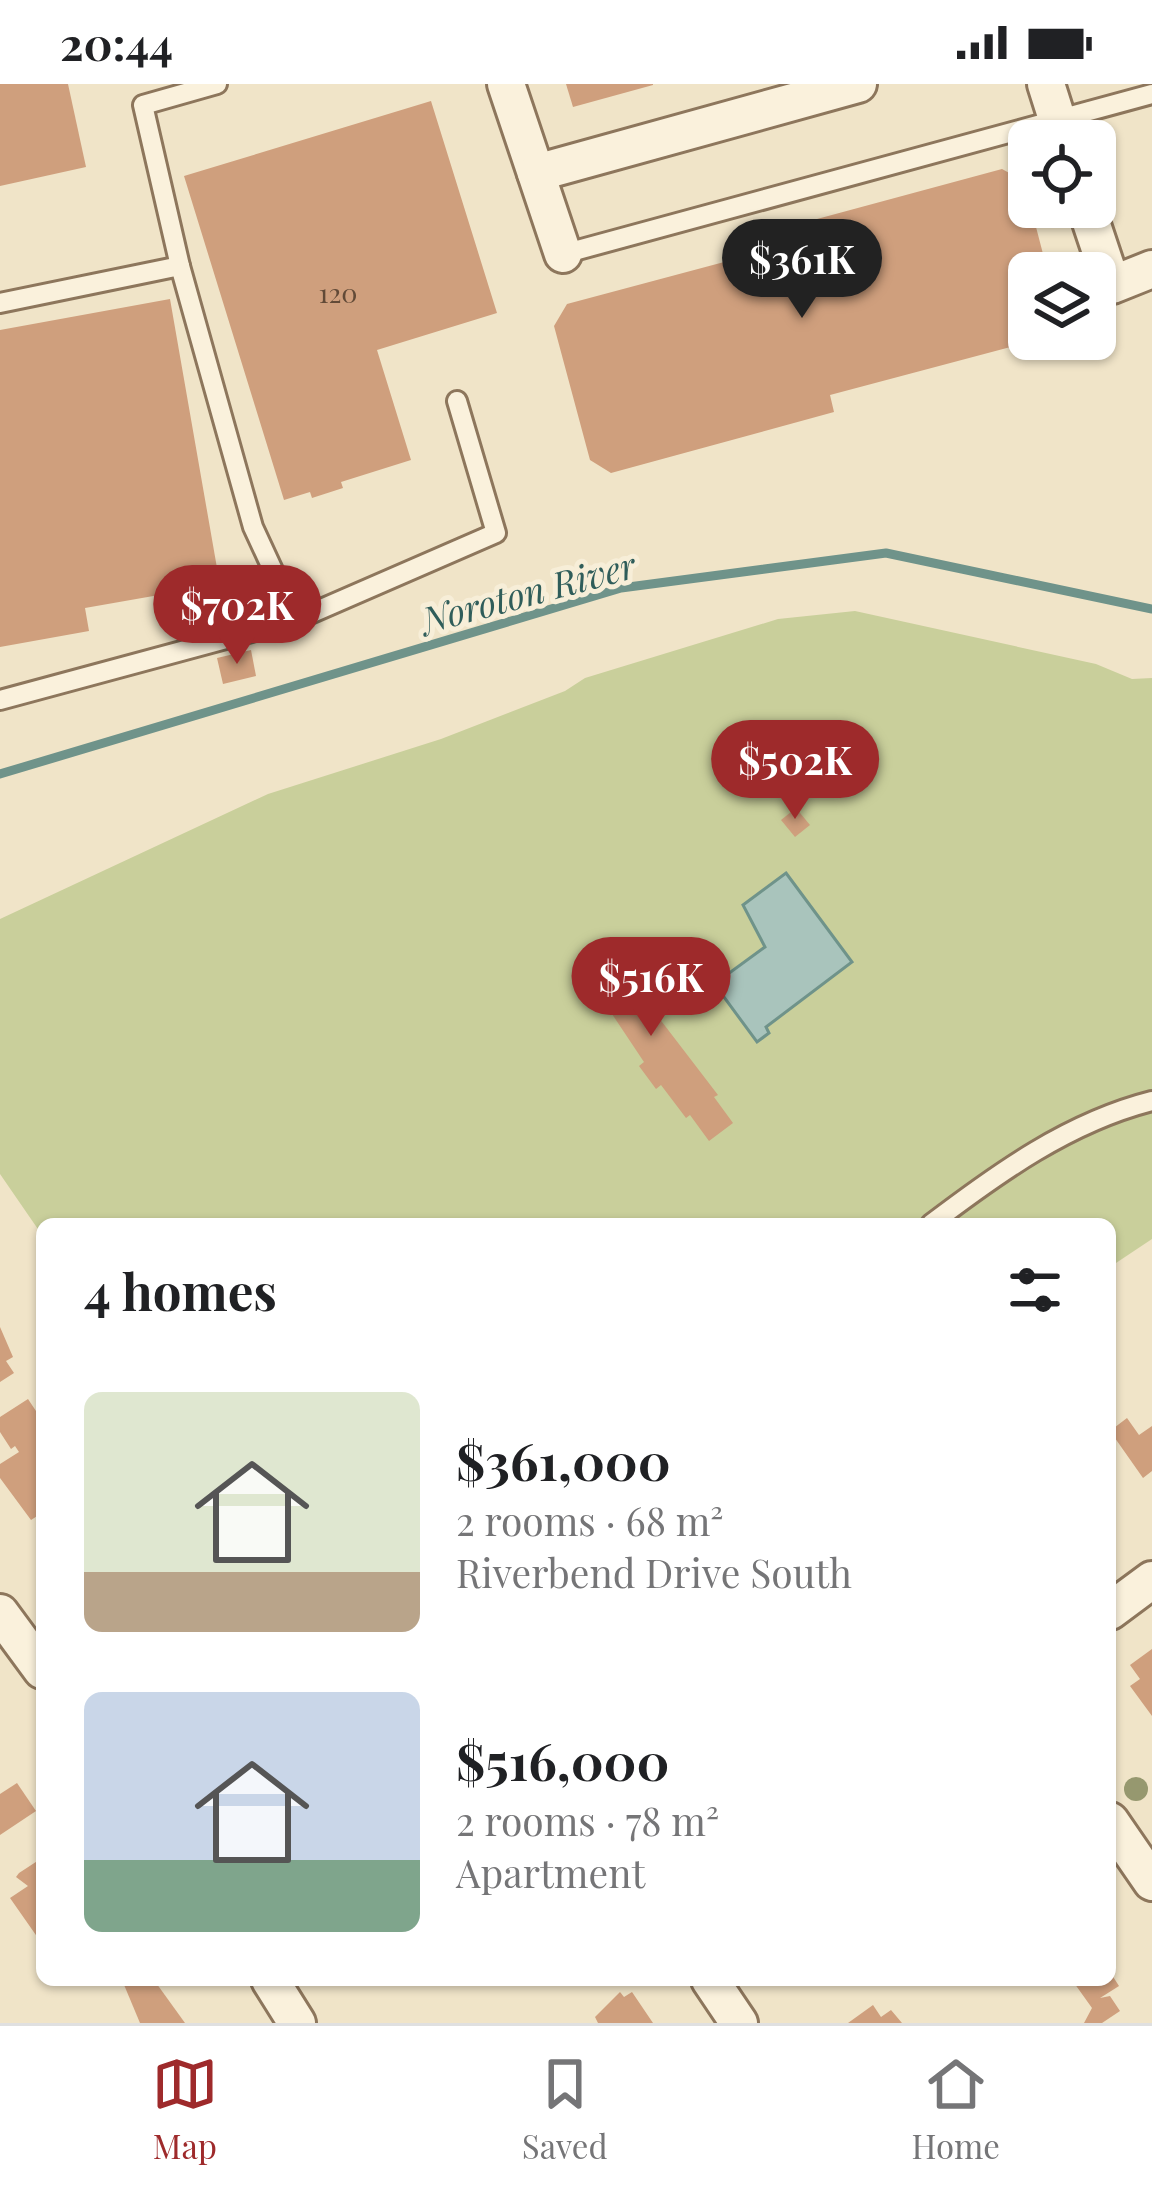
<!DOCTYPE html>
<meta charset="utf-8">
<style>
:root{--surface:#fff;--page:#f6f6f6;--text:#202124;--muted:#757577;--line:#e0e0e0;--accent:#9e2a2b}
body{margin:0;font-family:"Playfair Display",serif;background:var(--page);color:var(--text);height:100vh;display:flex;flex-direction:column;font-size:45px;white-space:nowrap}
*{box-sizing:border-box;margin:0}
p{font-size:39px;color:var(--muted)}
.icon{flex:none;width:66px;height:66px;fill:none;stroke:currentColor;stroke-width:2;stroke-linecap:round;stroke-linejoin:round}
.map{position:relative;flex:1;overflow:hidden}
.side{position:absolute;left:36px;top:1134px;width:1080px;height:768px;display:flex;flex-direction:column;background:var(--surface);border-radius:18px;box-shadow:0 3px 9px #0004}
.side>*{flex:none}
.tools{position:absolute;left:1008px;top:36px;display:grid;gap:24px}
.tools a{display:grid;place-items:center;width:108px;height:108px;border-radius:18px;background:var(--surface);box-shadow:0 3px 9px #0004;font-size:60px}
.price{position:absolute;translate:-50% -102px;padding:0 27px;border-radius:42px;background:var(--accent);color:#fff;font-size:39px;line-height:78px;filter:drop-shadow(0 3px 6px #0008)}
.price::after{content:'';position:absolute;left:50%;top:72px;width:36px;height:27px;margin-left:-18px;background:inherit;clip-path:polygon(0 0,100% 0,50% 100%)}
.price.current{background:#222;color:#fff}
ul{padding:0;list-style:none}
li{display:flex;align-items:center;gap:36px;height:300px;padding:0 48px}
li span{display:grid;place-items:center;flex:none;width:336px;height:240px;border-radius:18px;color:#555}
li>.icon{margin-inline-start:auto}
span .icon{width:144px;height:144px;fill:#fffc;stroke-width:1}
li b{font-size:51px}
h2{display:flex;justify-content:space-between;align-items:center;height:144px;padding:0 48px;font-size:51px}
.status{display:flex;justify-content:space-between;align-items:center;height:84px;padding:0 60px;background:var(--surface);direction:ltr}
.status svg{height:33px;fill:currentColor}
.tabs{display:flex;justify-content:space-around;align-items:center;height:168px;border-top:3px solid var(--line);background:var(--surface);font-size:33px;color:var(--muted)}
.tabs a{display:grid;justify-items:center;gap:6px}
.tabs .current{color:var(--accent)}
.map>svg:first-child{display:block}
.green{fill:#c9cf9b}
.water{fill:#a9c4bc;stroke:#6f938a;stroke-width:3}
.lines{fill:none;stroke-linecap:round;stroke-linejoin:round}
.stream{stroke:#6f938a;stroke-width:9}
.building{fill:#cf9f7d}
.service-casing{stroke:#8d765c;stroke-width:24}
.minor-casing{stroke:#8d765c;stroke-width:42}
.service{stroke:#faf1dc;stroke-width:18}
.minor{stroke:#faf1dc;stroke-width:36}
.tree{fill:#96986f}
.labels{text-anchor:middle;dominant-baseline:central;stroke-width:10;stroke-linejoin:round;paint-order:stroke}
.number-label{font-size:27px;fill:#624a37}
.water-label{font-size:36px;font-style:italic;fill:#2f5d5a;stroke:#f7eed8}
</style>
<div class="status"><b>20:44</b><svg viewBox="0 0 49 12"><path d="M0 12V9h3v3zM5 12V6h3v6zM10 12V3h3v9zM15 12V0h3v12zM26 1h20v11H26zM47 4h2v5h-2z"/></svg></div>
<div class="map">
<svg width="1152" height="1939" viewBox="0 0 1152 1939">
<rect width="100%" height="100%" fill="#f0e4c8"/>
<path class="green" d="M855 527 1096 580 1132 595 1152 594V1155L1110 1183V1140H42V1151L0 1090V835L268 710 441 655 565 607 585 594 778 535Z"/>
<path class="water" d="M786 789 852 878 766 943 769 949 757 958 710 894 723 884 728 890 765 863 743 821Z"/>
<g class="lines">
<path class="stream" d="M0 690 621 504 886 469 1152 525"/>
</g>
<g class="building">
<path d="M0 0H68L86 83 0 102Z"/>
<path d="M566 0H653V1L573 23Z"/>
<path d="M431 17 497 229 377 266 411 376 341 398 343 404 312 414 310 408 284 416 184 92Z"/>
<path d="M1002 85 1024 97 1048 189H1029V258L830 311 834 328 611 389 590 376 554 242 567 220 784 162 780 145Z"/>
<path d="M170 215 224 524 203 528 199 504 85 524 89 547 0 563V246Z"/>
<path d="M251 566 256 592 223 600 217 574Z"/>
<path d="M796 724 810 741 795 753 781 736Z"/>
<path d="M601 859 615 877 623 871 643 898 636 904 718 1011 714 1013 733 1039 709 1057 690 1031 686 1034 661 1001 656 1005 639 982 644 978 608 924 601 930 580 903 588 897 574 879Z"/>
<path d="M0 1243 13 1273 6 1277 14 1289 0 1298Z"/>
<path d="M28 1315 42 1336V1429L31 1436 0 1394V1380L19 1368 15 1362 11 1365 0 1348V1333Z"/>
<path d="M1127 1334 1139 1351 1152 1342V1387L1143 1394 1110 1347Z"/>
<path d="M1152 1565V1632L1130 1602 1140 1595 1130 1581Z"/>
<path d="M17 1699 36 1727 0 1751V1710Z"/>
<path d="M42 1774V1852L38 1854 10 1814 28 1802 16 1793 19 1789Z"/>
<path d="M1110 1888 1119 1902 1100 1914 1110 1912 1120 1927 1102 1939H1084L1092 1924 1072 1896H1110Z"/>
<path d="M122 1896H154L185 1939H140Z"/>
<path d="M620 1908 624 1913 632 1908 653 1939H598L595 1933Z"/>
<path d="M873 1921 881 1933 891 1926 902 1939H848Z"/>
</g>
<g class="lines">
<defs>
<g id="service">
<path d="M217 0 143 21 180 182 253 443 296 536"/>
<path d="M563 170 1152 10"/>
<path d="M0 219 180 182"/>
<path d="M0 616 296 536 496 449 457 317"/>
<path d="M931 1140C998 1089 1069 1038 1152 1017"/>
</g>
<g id="minor">
<path d="M506 0 563 170"/>
<path d="M1046 0 1064 57"/>
<path d="M536 89 858 0"/>
<path d="M1086 123 1112 201 1152 185"/>
<path d="M1110 1527 1152 1496"/>
<path d="M0 1529 42 1586"/>
<path d="M1110 1737 1152 1798"/>
<path d="M270 1896 297 1939"/>
<path d="M710 1896 739 1939"/>
</g>
</defs>
<use href="#service" class="service-casing"/>
<use href="#minor" class="minor-casing"/>
<use href="#service" class="service"/>
<use href="#minor" class="minor"/>
</g>
<circle class="tree" cx="1136" cy="1705" r="12"/>
<g class="labels">
<g class="number-label">
<text x="338" y="208">120</text>
</g>
<g class="water-label">
<text transform="translate(528 507) rotate(-15)">Noroton River</text>
</g>
</g>
</svg>
<div class="tools">
<a><svg class="icon" aria-label="locate" viewBox="0 0 24 24"><circle cx="12" cy="12" r="6"/><path d="M12 2v4M12 18v4M2 12h4M18 12h4"/></svg></a>
<a><svg class="icon" aria-label="layers" viewBox="0 0 24 24"><path d="M12 4l9 5-9 5-9-5zM3 14l9 5 9-5"/></svg></a>
</div>
<b class="price current" style="left:802px;top:237px">$361K</b>
<b class="price" style="left:237px;top:583px">$702K</b>
<b class="price" style="left:795px;top:738px">$502K</b>
<b class="price" style="left:651px;top:955px">$516K</b>
<section class="side">
<h2>4 homes<svg class="icon" aria-label="filters" viewBox="0 0 24 24"><path d="M4 7h16M4 17h16"/><circle cx="9" cy="7" r="2"/><circle cx="15" cy="17" r="2"/></svg></h2>
<ul>
<li><span style="background:linear-gradient(#dfe7d0 75%,#b9a48a 0)"><svg class="icon" aria-label="home" viewBox="0 0 24 24"><path d="M3 11l9-7 9 7M6 9v11h12V9"/></svg></span><div><b>$361,000</b><p>2 rooms · 68 m²</p><p>Riverbend Drive South</p></div></li>
<li><span style="background:linear-gradient(#c9d6e8 70%,#7fa58c 0)"><svg class="icon" aria-label="home" viewBox="0 0 24 24"><path d="M3 11l9-7 9 7M6 9v11h12V9"/></svg></span><div><b>$516,000</b><p>2 rooms · 78 m²</p><p>Apartment</p></div></li>
</ul>
</section>
</div>
<nav class="tabs">
<a class="current"><svg class="icon" aria-label="map" viewBox="0 0 24 24"><path d="M3 6l6-2 6 2 6-2v14l-6 2-6-2-6 2zM9 4v14M15 6v14"/></svg>Map</a>
<a><svg class="icon" aria-label="saved" viewBox="0 0 24 24"><path d="M7 4h10v16l-5-4-5 4z"/></svg>Saved</a>
<a><svg class="icon" aria-label="home" viewBox="0 0 24 24"><path d="M3 11l9-7 9 7M6 9v11h12V9"/></svg>Home</a>
</nav>
